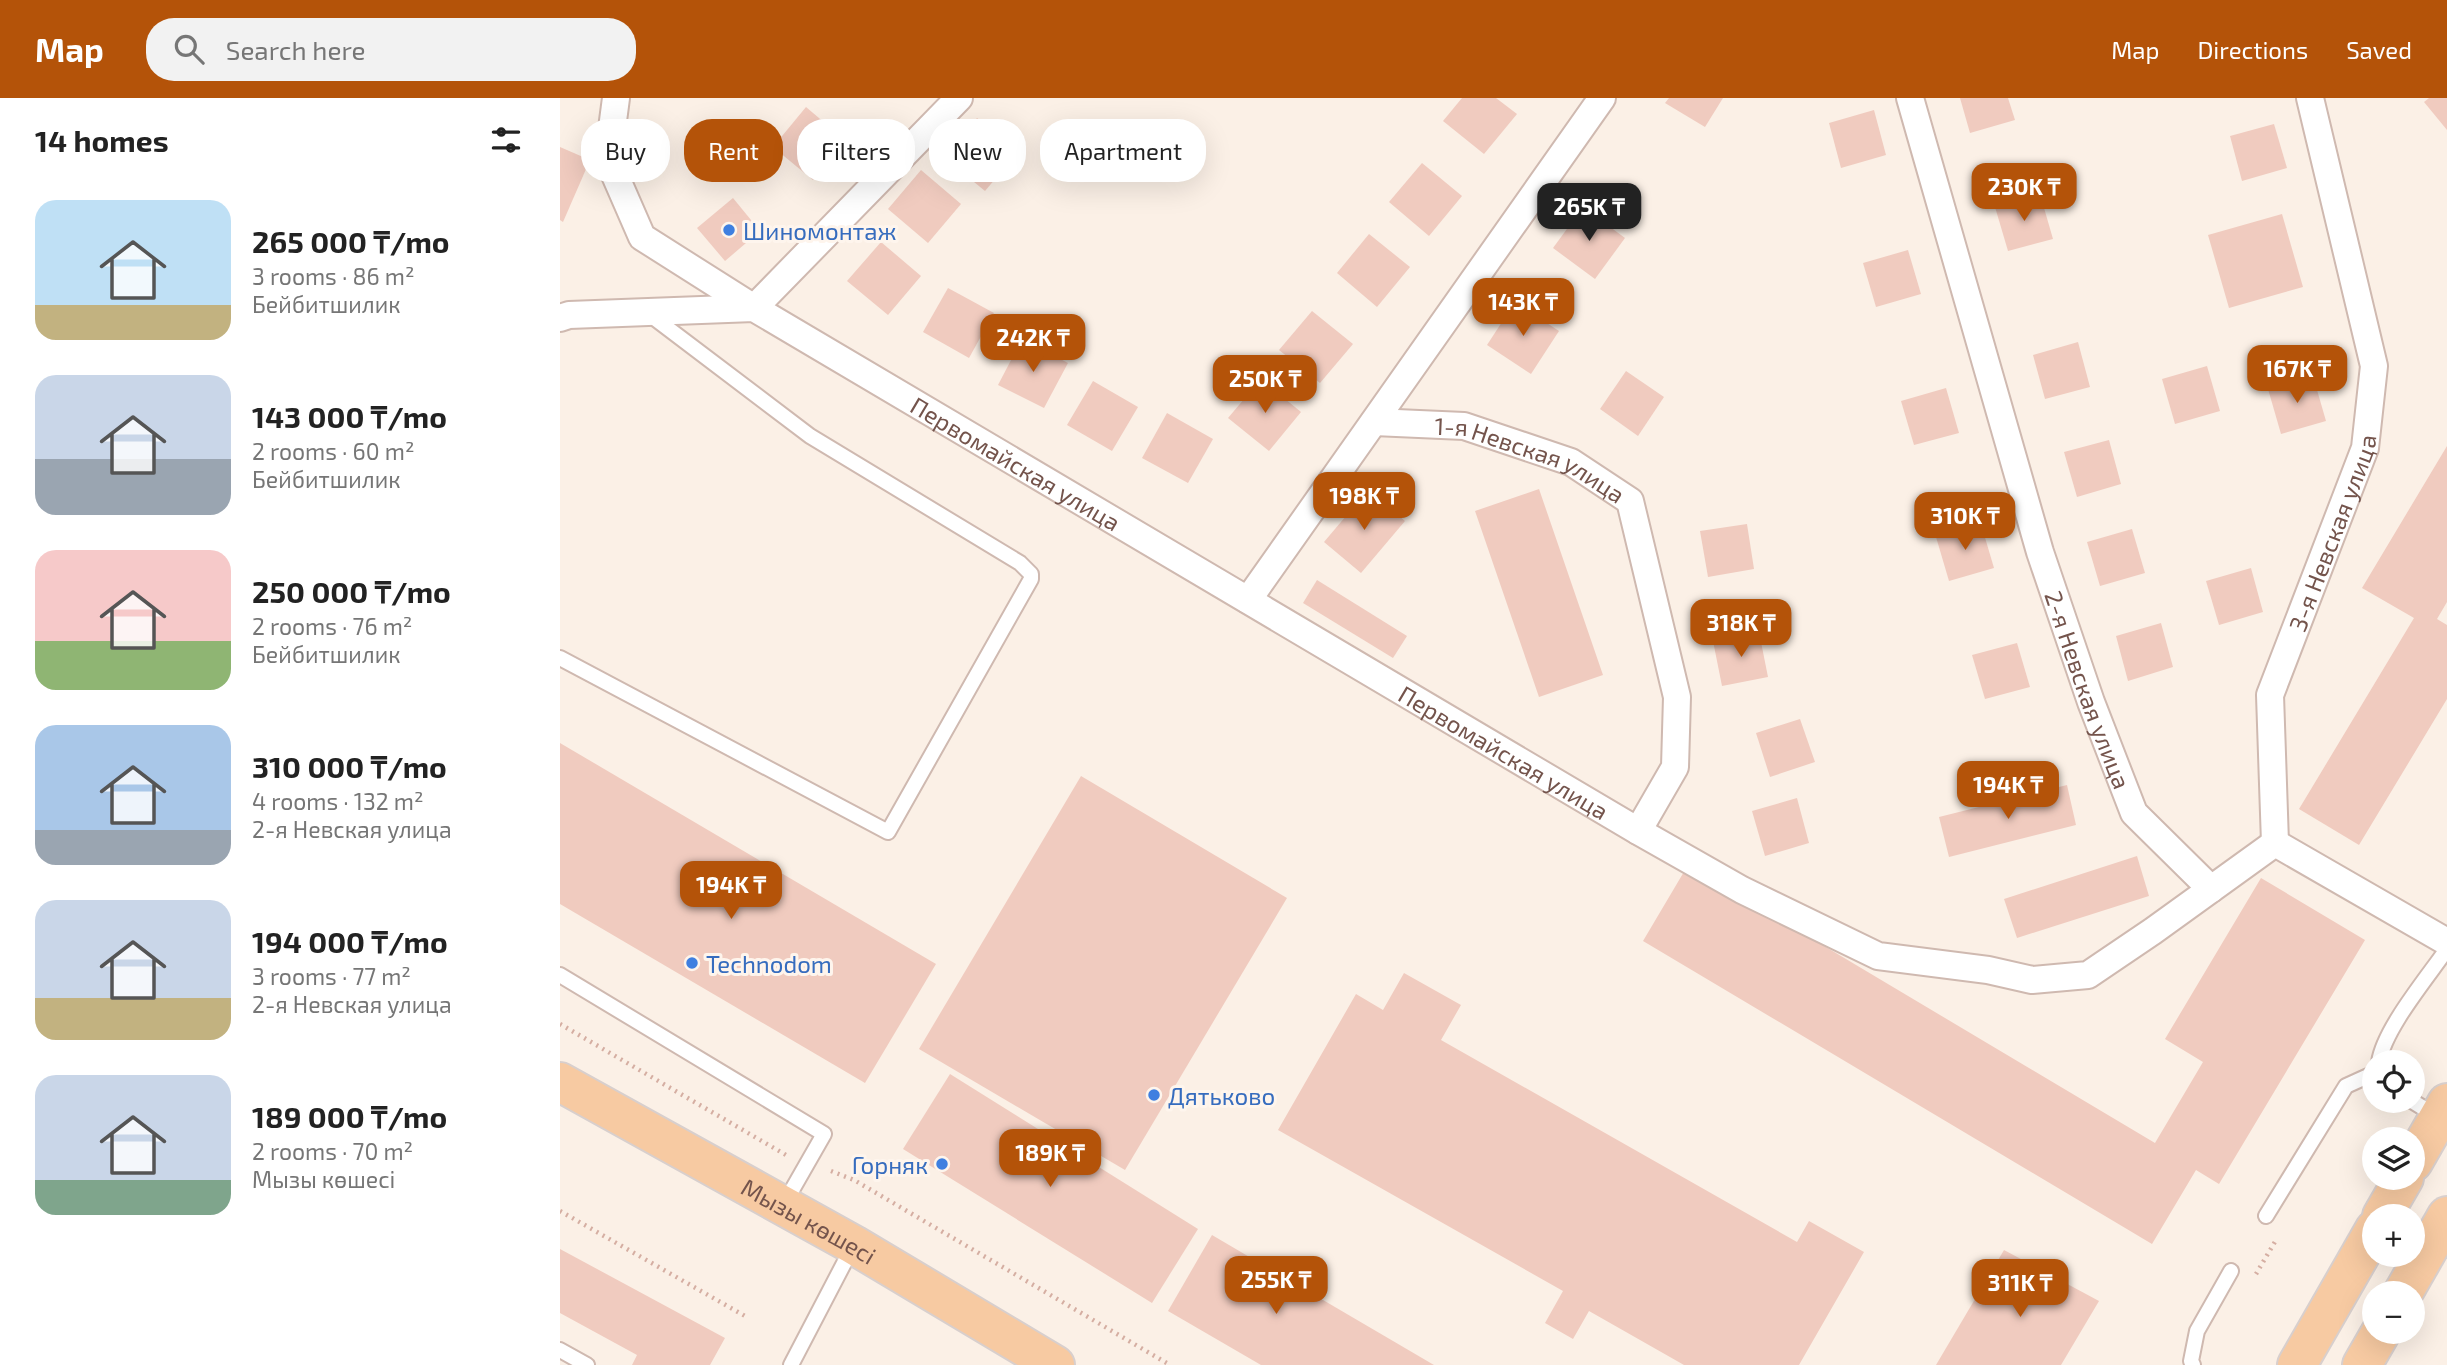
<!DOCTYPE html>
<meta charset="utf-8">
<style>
:root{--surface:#fff;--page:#f2f2f2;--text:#222;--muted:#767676;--accent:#b45309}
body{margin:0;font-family:"Exo 2",sans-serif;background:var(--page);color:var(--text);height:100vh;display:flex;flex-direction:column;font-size:26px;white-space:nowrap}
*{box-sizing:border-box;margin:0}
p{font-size:23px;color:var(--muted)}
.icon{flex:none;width:38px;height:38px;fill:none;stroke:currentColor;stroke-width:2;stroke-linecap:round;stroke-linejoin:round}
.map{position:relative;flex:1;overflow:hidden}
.panel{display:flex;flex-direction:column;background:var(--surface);width:560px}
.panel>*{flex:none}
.hud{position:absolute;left:21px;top:21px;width:665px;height:63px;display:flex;gap:14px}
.fabs{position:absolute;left:1802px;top:952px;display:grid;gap:14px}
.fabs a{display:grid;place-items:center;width:63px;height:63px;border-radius:50%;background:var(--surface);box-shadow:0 7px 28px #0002;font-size:35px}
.price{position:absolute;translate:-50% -60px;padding:0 16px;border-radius:14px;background:var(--accent);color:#fff;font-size:23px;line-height:46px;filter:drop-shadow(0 2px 4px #0008)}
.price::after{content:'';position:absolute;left:50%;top:42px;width:21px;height:16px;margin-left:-10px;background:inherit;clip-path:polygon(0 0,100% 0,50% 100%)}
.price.current{background:#222;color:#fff}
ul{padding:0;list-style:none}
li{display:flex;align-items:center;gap:21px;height:175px;padding:0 35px}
li span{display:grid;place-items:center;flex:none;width:196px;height:140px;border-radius:21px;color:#555}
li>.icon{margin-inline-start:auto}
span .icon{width:84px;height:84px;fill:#fffc;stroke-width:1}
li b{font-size:30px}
h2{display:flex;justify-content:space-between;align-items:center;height:84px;padding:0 35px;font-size:30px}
.chip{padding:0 24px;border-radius:28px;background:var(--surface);box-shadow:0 7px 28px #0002;font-size:24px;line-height:63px}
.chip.current{background:var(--accent);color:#fff}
header{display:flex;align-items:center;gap:42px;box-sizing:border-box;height:98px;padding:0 35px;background:var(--accent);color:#fff}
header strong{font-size:33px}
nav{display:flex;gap:38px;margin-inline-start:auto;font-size:24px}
.search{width:490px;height:63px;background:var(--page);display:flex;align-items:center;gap:18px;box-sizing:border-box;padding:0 24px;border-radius:28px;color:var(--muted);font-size:26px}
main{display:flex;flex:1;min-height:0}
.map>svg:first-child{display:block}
.building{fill:#f0cbbf}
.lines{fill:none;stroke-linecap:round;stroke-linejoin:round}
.service-casing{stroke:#cfb9b0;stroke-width:18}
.minor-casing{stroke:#cfb9b0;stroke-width:30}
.primary-casing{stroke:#d8cfcd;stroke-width:42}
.path{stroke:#d5aea2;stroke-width:4.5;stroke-dasharray:2 5;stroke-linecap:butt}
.service{stroke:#fff;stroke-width:14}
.minor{stroke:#fff;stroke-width:26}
.primary{stroke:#f7caa2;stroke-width:38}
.shop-dot{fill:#3f7fe0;stroke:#fef5ed;stroke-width:2.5}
.labels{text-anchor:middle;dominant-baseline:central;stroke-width:6;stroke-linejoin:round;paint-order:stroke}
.shop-label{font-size:24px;fill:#366cbe;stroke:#fef5ed;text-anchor:start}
.street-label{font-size:24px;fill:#74544c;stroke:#fef5ed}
</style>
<header>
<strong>Map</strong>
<div class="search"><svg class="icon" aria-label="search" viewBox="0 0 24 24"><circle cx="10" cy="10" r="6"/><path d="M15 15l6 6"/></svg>Search here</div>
<nav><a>Map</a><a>Directions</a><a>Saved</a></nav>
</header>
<main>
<section class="panel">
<h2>14 homes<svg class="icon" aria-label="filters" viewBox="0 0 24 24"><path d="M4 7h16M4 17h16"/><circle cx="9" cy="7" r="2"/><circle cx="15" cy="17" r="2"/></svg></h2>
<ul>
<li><span style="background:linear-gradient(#bfe0f5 75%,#c2b280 0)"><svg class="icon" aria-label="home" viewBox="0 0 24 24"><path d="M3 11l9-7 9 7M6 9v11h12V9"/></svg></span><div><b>265 000 ₸/mo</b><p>3 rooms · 86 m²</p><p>Бейбитшилик</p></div></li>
<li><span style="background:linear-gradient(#c9d6e8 60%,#9aa5b1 0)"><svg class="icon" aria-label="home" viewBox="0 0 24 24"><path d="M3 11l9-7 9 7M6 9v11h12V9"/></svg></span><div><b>143 000 ₸/mo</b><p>2 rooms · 60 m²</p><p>Бейбитшилик</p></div></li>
<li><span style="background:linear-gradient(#f6c9c9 65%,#8fb573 0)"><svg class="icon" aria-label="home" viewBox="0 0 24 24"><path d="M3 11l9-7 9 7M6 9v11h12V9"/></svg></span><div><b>250 000 ₸/mo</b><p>2 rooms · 76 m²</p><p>Бейбитшилик</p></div></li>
<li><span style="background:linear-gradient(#a9c7e8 75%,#9aa5b1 0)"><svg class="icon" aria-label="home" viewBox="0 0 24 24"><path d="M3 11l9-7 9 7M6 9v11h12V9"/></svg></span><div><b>310 000 ₸/mo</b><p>4 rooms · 132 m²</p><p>2-я Невская улица</p></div></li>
<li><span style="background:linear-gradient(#c9d6e8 70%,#c2b280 0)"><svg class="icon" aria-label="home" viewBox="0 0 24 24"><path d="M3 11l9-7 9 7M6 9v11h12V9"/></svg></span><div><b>194 000 ₸/mo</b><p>3 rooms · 77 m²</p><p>2-я Невская улица</p></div></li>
<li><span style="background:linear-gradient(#c9d6e8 75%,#7fa58c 0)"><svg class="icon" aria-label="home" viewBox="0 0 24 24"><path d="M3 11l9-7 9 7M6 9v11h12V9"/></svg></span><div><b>189 000 ₸/mo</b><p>2 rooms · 70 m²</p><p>Мызы көшесі</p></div></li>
</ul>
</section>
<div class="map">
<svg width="1887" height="1267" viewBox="0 0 1887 1267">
<rect width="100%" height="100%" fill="#fbf0e6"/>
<g class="building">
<path d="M902 0H936L957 16 924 56 883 23Z"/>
<path d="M1109 0H1163L1145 29 1105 5Z"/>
<path d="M1400 0H1448L1455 22 1410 35Z"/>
<path d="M1869 0H1887V32L1864 4Z"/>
<path d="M246 9 286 43 253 82 213 49Z"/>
<path d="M1314 12 1326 57 1281 70 1269 25Z"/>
<path d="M417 20 458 54 425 93 385 60Z"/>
<path d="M1714 26 1727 70 1682 83 1670 38Z"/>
<path d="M0 49 30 62 3 124 0 122Z"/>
<path d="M862 65 902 98 869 138 829 104Z"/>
<path d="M361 72 401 106 368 145 328 111Z"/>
<path d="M1480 96 1493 141 1448 153 1435 109Z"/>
<path d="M173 100 200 133 165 163 137 130Z"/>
<path d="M1023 109 1065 140 1035 181 993 150Z"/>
<path d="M1722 116 1743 189 1669 210 1648 137Z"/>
<path d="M809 136 850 169 817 209 777 175Z"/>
<path d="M321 144 361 178 328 217 287 183Z"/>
<path d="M1348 152 1361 196 1316 209 1303 165Z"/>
<path d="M388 190 434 215 409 260 363 234Z"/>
<path d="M955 204 999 233 971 276 927 247Z"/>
<path d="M752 213 793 246 760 285 719 252Z"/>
<path d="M462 241 508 265 484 310 438 287Z"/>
<path d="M1518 244 1530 289 1485 301 1473 257Z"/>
<path d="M1647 268 1660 313 1615 326 1602 281Z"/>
<path d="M1066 273 1104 299 1078 338 1040 311Z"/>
<path d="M1753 278 1766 323 1721 336 1708 291Z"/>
<path d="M701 281 741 314 709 353 668 320Z"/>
<path d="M533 283 578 309 552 353 507 327Z"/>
<path d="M1386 290 1399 335 1354 347 1341 303Z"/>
<path d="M607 315 653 341 628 385 582 360Z"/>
<path d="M1549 342 1561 386 1517 399 1504 354Z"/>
<path d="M1887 348V504L1877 521 1887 527V601L1799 747 1739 711 1854 520 1802 490Z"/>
<path d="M979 391 1043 577 979 599 915 413Z"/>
<path d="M808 392 845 423 801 475 764 444Z"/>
<path d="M1187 426 1194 471 1148 479 1140 433Z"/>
<path d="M1421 426 1434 470 1389 483 1376 439Z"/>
<path d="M1572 431 1585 475 1540 488 1527 444Z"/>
<path d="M1691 470 1703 514 1659 527 1646 483Z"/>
<path d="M757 482 847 538 833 560 743 505Z"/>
<path d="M1601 525 1613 569 1568 583 1556 538Z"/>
<path d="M1199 534 1208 579 1162 588 1153 543Z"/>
<path d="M1457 545 1470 589 1425 601 1412 557Z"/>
<path d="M1240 621 1255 664 1210 679 1196 635Z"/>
<path d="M0 645 376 866 305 985 0 806Z"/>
<path d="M521 678 727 800 565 1072 359 951Z"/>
<path d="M1507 687 1516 727 1389 759 1379 719Z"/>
<path d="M1237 700 1249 745 1205 758 1192 713Z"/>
<path d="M1577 758 1589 798 1457 840 1444 801Z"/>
<path d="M1128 767 1595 1045 1643 964 1605 941 1701 780 1805 842 1659 1086 1636 1072 1592 1146 1083 843Z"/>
<path d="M844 875 901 907 881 942 1237 1144 1249 1123 1304 1154 1239 1267H1124L1029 1213 1013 1241 985 1225 1003 1193 718 1032 796 896 823 912Z"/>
<path d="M390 976 638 1131 592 1205 343 1051Z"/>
<path d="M652 1137 874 1267H701L608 1213Z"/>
<path d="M0 1151 165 1240 150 1267H72L77 1257 0 1215Z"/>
<path d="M1444 1152 1539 1203 1501 1267H1376Z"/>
</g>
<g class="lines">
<defs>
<g id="service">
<path d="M0 560 328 734 471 481V476L460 465 250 338 89 216"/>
<path d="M0 877 264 1036 224 1106"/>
<path d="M1819 964C1824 931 1867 880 1887 851"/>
<path d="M1852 1003 1878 1019"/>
<path d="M1706 1118 1786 988 1808 978 1815 980"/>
<path d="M0 1252 27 1267"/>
<path d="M231 1267 293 1148"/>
<path d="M1633 1267 1631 1263 1637 1233 1671 1173"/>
</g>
<g id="minor">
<path d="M56 0 48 61 82 139 194 210 399 0"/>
<path id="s1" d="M1350 0 1480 454 1531 604 1574 715 1651 791"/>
<path id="s2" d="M0 220 9 217 194 210 1078 733 1182 792 1318 858 1428 872 1472 882 1528 877 1593 833 1715 745 1887 844"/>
<path id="s3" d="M814 324 904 328 1011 364 1070 403 1117 599 1115 669 1078 733"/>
<path d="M688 502 1042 0"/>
<path id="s4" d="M1715 745 1710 597 1805 350 1814 268 1750 0"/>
</g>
<g id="primary">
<path id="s5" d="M0 984 294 1147 495 1267"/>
<path d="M1853 1064 1887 1005"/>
<path d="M1822 1118 1844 1080"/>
<path d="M1843 1195 1887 1118"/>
<path d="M1737 1267 1815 1131"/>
<path d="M1802 1267 1821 1234"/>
</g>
</defs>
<use href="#service" class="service-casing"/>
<use href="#minor" class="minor-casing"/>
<use href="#primary" class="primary-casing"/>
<g class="path">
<path d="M0 926 226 1057"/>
<path d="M271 1073 294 1082 610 1267"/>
<path d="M0 1113 185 1218"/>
<path d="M1696 1176 1716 1142"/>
</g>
<use href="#service" class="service"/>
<use href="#minor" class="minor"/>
<use href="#primary" class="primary"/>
</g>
<g class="shop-dot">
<circle cx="169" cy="132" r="7"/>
<circle cx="132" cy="865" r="7"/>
<circle cx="594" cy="997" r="7"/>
<circle cx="382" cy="1066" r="7"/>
</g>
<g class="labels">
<g class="shop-label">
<text x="183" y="132">Шиномонтаж</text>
<text x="146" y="865">Technodom</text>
<text x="608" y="997">Дятьково</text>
<text x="368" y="1066" text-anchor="end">Горняк</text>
</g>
<g class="street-label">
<text stroke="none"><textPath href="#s2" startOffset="499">Первомайская улица</textPath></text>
<text stroke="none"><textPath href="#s3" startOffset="163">1-я Невская улица</textPath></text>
<text stroke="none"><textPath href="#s4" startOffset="322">3-я Невская улица</textPath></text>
<text stroke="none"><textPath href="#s1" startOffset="618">2-я Невская улица</textPath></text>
<text stroke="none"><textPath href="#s2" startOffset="1066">Первомайская улица</textPath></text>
<text stroke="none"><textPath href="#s5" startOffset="285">Мызы көшесі</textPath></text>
</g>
</g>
</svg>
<div class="fabs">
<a><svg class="icon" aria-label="locate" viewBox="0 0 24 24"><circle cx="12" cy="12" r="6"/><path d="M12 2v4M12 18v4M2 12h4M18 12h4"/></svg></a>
<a><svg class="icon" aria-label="layers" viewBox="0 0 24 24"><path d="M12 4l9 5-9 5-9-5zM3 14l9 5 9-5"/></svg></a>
<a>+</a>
<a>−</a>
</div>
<b class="price" style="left:1464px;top:125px">230K ₸</b>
<b class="price current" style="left:1029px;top:145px">265K ₸</b>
<b class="price" style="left:963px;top:240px">143K ₸</b>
<b class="price" style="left:473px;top:276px">242K ₸</b>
<b class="price" style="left:1737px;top:307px">167K ₸</b>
<b class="price" style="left:705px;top:317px">250K ₸</b>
<b class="price" style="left:804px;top:434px">198K ₸</b>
<b class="price" style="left:1405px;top:454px">310K ₸</b>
<b class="price" style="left:1181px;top:561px">318K ₸</b>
<b class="price" style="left:1448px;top:723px">194K ₸</b>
<b class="price" style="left:171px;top:823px">194K ₸</b>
<b class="price" style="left:490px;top:1091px">189K ₸</b>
<b class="price" style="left:716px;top:1218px">255K ₸</b>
<b class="price" style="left:1460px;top:1221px">311K ₸</b>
<div class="hud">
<a class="chip">Buy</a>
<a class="chip current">Rent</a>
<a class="chip">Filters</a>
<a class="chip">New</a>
<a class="chip">Apartment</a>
</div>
</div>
</main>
